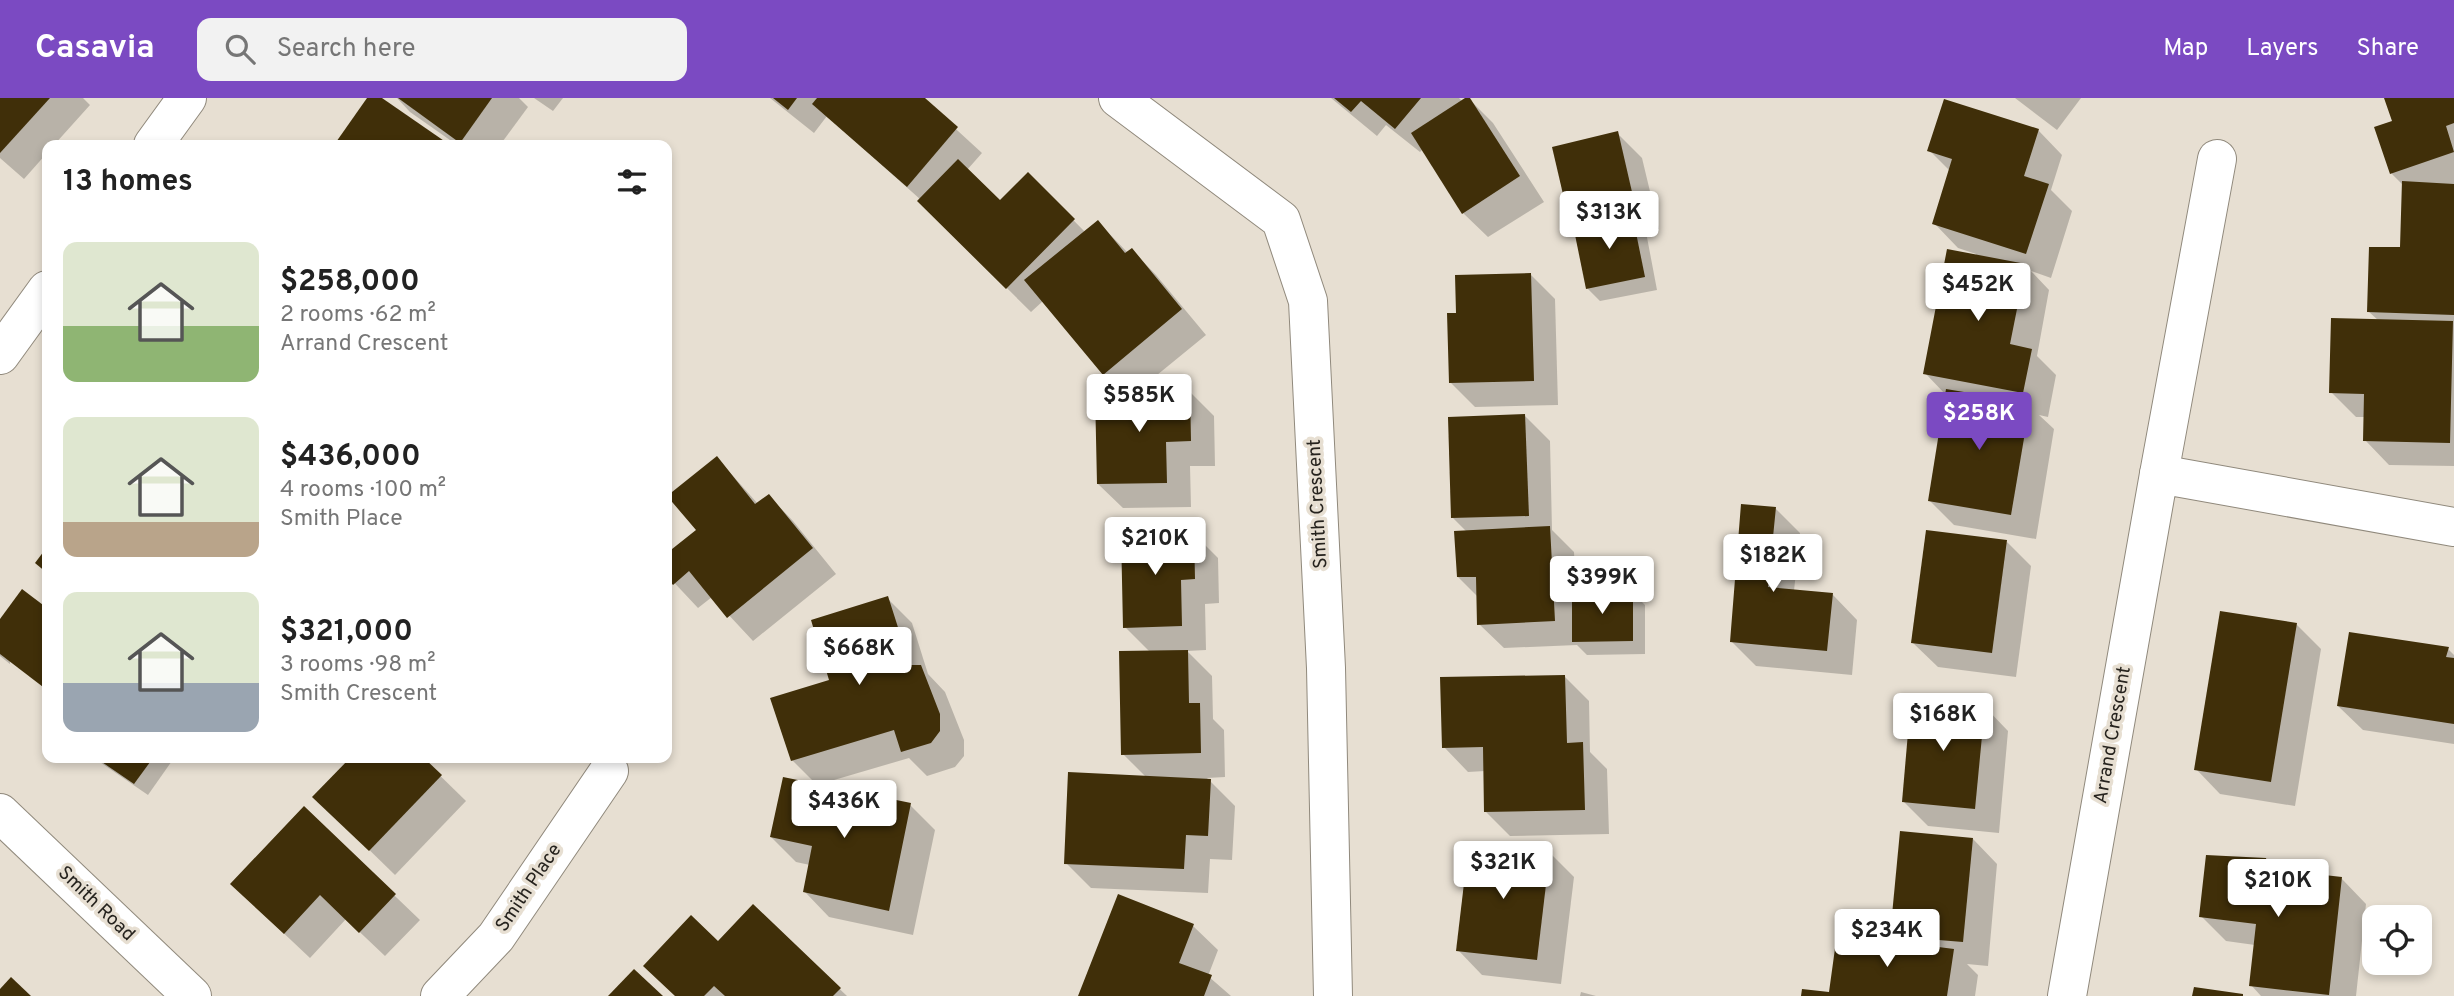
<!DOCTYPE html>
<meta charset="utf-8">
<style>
:root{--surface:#fff;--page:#f2f2f2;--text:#222;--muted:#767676;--accent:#7b4ac2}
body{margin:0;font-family:Overpass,sans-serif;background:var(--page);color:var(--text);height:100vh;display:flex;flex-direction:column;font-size:26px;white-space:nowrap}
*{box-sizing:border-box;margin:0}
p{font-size:23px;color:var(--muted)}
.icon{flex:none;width:38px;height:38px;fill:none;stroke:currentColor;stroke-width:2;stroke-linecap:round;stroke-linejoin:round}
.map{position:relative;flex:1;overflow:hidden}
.drawer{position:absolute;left:42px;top:42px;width:630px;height:623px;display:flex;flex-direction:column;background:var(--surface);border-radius:14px;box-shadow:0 4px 10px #0003}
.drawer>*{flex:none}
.tools{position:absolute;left:2362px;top:807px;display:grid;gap:14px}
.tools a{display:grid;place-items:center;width:70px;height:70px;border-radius:14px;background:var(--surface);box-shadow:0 4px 10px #0003;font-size:35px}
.price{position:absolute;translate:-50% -60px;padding:0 16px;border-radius:7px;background:#fff;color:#222;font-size:23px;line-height:46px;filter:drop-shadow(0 2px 4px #0008)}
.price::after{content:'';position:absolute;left:50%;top:42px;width:21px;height:16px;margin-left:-10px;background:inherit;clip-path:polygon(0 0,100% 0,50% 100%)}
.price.on{background:var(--accent);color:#fff}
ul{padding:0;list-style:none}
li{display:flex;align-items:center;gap:21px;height:175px;padding:0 21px}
li span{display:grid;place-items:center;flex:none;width:196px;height:140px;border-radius:14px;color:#555}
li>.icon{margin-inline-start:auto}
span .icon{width:84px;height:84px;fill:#fffc;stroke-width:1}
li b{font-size:30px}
h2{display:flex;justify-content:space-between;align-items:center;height:84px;padding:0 21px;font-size:30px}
header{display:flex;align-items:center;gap:42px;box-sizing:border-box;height:98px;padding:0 35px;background:var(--accent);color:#fff}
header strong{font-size:33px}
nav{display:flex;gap:38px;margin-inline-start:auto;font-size:24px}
.search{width:490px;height:63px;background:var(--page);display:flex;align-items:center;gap:18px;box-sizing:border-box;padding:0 24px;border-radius:14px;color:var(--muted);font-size:26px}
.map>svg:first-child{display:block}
.shadow{fill:#0003}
.building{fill:#402f09}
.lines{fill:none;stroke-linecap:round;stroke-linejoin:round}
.minor-casing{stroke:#90897c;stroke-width:40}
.minor{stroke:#fff;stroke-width:38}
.labels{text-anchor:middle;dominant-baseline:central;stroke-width:7;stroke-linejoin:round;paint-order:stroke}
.street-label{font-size:19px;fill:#26231e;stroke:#e7dfd2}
</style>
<header>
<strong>Casavia</strong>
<div class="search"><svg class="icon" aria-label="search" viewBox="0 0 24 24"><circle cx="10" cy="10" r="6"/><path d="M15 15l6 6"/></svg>Search here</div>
<nav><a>Map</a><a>Layers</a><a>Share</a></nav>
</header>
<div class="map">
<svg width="2454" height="898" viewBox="0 0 2454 898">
<rect width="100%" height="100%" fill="#e7dfd2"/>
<g class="shadow">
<path d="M0 0H83L90 7 54 47H47V55L24 81 0 60Z"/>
<path d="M369 0H379L447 47H336Z"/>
<path d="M397 0H519L528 9 500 47H457L410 14Z"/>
<path d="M534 0H563L553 13Z"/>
<path d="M770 0H922L982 55 967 72 1000 105 1028 76 1085 134 1098 124 1128 155 1132 152 1156 177 1206 237 1135 295 1189 293 1214 318 1215 368H1190L1191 409 1123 410 1098 386 1123 295 1104 276 1043 203 1031 214 919 103 921 102 827 18 814 35Z"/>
<path d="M1331 0H1459L1463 4 1468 0 1493 25 1544 104 1488 139 1463 115 1423 51 1420 54 1386 27 1377 38Z"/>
<path d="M2015 0H2081L2057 32Z"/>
<path d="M2385 0H2454V368L2389 367 2365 342V319H2356L2331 294 2379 223 2368 213 2401 151 2404 88 2392 76 2376 30 2394 24Z"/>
<path d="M2038 32 2062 57 2051 92 2072 113 2051 180 2031 173 2049 192 2037 258 2056 277 2048 319 2039 317 2054 331 2036 441 1954 427 1929 402 1946 297 1925 275 1976 156 1958 150 1934 125 1950 73 1929 52Z"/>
<path d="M1617 35 1642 60 1659 131 1646 134 1657 192 1600 203 1587 190 1577 128 1571 121Z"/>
<path d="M1530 176 1555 201 1558 307 1475 309 1451 285 1458 217Z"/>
<path d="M1525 318 1550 343 1552 432 1574 454 1576 495 1632 494 1645 507V556L1587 557 1577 547 1504 550 1479 526 1478 499 1458 479 1467 434 1453 420Z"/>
<path d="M717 360 758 406 769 398 793 423 836 476 753 543 712 499 698 510 667 477V458L698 432Z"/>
<path d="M1775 410 1800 435 1794 493 1833 497 1857 522 1852 577 1756 568 1732 544Z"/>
<path d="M1194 436 1218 460 1219 505 1205 506 1206 552 1187 553 1212 578 1213 621 1224 632 1225 679 1207 680 1235 708 1232 762 1210 761 1208 795 1091 790 1066 765 1147 680 1123 656 1150 554 1125 529Z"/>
<path d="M2007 444 2031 468 2016 579 1938 569 1913 545Z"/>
<path d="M23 494 47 512V589L10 562V566L47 596 0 558V524Z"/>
<path d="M887 500 912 525 928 576 945 594 964 642V658L955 669 927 678 909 660 817 687 792 662 831 583Z"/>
<path d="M2296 526 2321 551 2295 708 2220 696 2196 671Z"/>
<path d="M2448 551 2454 557V646L2363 632 2338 608Z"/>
<path d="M1564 578 1589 603 1590 654 1607 671 1609 736 1510 738 1485 713V673L1468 674 1444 649Z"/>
<path d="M1984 608 2008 633 1999 735 1928 728 1903 703Z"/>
<path d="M94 660H174L148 697Z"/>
<path d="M352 660H422L466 703 395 777 315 699Z"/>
<path d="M910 707 935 732 913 837 829 819 805 794 810 767 796 764 771 739Z"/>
<path d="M304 711 420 822 385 858 346 821 310 860 257 810Z"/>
<path d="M1973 741 1997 766 1988 868 1967 866 1978 877 1975 898H1803L1831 896 1901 845 1892 837Z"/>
<path d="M1549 754 1574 779 1561 886 1482 877 1458 852Z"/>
<path d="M2265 762 2276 773 2342 781 2366 806 2356 898H2261L2251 887 2255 847 2226 843 2201 818Z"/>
<path d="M753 809 847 898H677L718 845Z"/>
<path d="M1193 828 1218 852 1208 878 1231 898H1080Z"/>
<path d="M1581 894 1596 898H1580Z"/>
</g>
<g class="building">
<path d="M0 0H50L0 55Z"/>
<path d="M367 0H382L450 47H334Z"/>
<path d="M398 0H492L460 45Z"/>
<path d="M773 0H797L788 12Z"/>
<path d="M817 0H925L958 29 907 89 812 6Z"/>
<path d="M1334 0H1421L1395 31 1361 3 1351 14Z"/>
<path d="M1465 0H1470L1520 78 1462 116 1411 35Z"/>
<path d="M2384 0H2454V25L2446 28 2454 54 2390 76 2374 29 2392 23Z"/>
<path d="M1944 1 2039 31 2024 78 2049 86 2026 156 1932 126 1952 61 1927 53Z"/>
<path d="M1618 33 1635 107 1569 122 1552 49Z"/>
<path d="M958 61 1000 102 1028 74 1075 121 1006 191 917 103Z"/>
<path d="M2402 83 2454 86V217L2367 214 2369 149H2400Z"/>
<path d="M1632 115 1645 179 1586 191 1573 127Z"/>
<path d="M1098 122 1125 155 1132 150 1182 211 1103 277 1024 182Z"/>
<path d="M1947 151 2026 166 2010 246 2032 251 2023 295 1923 276Z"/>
<path d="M1531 175 1534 283 1449 285 1447 215H1456L1455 177Z"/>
<path d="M2331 220 2453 223 2450 345 2363 343 2364 296 2329 295Z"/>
<path d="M1946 291 2030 305 2011 417 1928 403Z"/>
<path d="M1190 292 1191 343 1166 344 1167 385 1097 386 1095 294Z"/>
<path d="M1525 316 1529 418 1451 420 1448 319Z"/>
<path d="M717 358 755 406 769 396 813 450 727 520 689 473 673 487 667 480V455L696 432 667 398Z"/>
<path d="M1741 406 1776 409 1768 489 1833 495 1827 553 1730 544Z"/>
<path d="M1550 428 1555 523 1477 527 1476 479H1457L1454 433Z"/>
<path d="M1926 432 2007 442 1992 555 1911 545Z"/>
<path d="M1194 434 1195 481 1181 482 1182 528 1123 530 1121 435Z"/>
<path d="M47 449V475L35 465Z"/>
<path d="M22 491 47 510V592L0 556V521Z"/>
<path d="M1633 492V543L1572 544V493Z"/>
<path d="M888 498 910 567H921L940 616V633L931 645 901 654 894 632 791 663 770 600 829 582 811 522Z"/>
<path d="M2220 513 2297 525 2271 684 2194 672Z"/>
<path d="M2349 534 2449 549 2446 559 2454 560V626L2337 608Z"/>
<path d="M1188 552 1189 605H1200L1201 655 1121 657 1119 553Z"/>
<path d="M1565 577 1567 645 1583 644 1585 712 1484 714 1483 649 1442 650 1440 579Z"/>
<path d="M1911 600 1985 607 1975 711 1902 704Z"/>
<path d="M96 660H153L134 686Z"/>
<path d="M350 660H424L442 677 369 753 312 699Z"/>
<path d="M1068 674 1211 681 1208 738 1186 737 1184 771 1064 766Z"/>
<path d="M783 679 911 705 889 813 803 794 812 748 770 739Z"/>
<path d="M304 708 396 796 359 835 320 797 284 836 230 786Z"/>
<path d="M1900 733 1973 740 1963 844 1890 838Z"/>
<path d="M1469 743 1550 753 1537 862 1456 853Z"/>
<path d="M2206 757 2266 760 2269 771 2342 779 2329 897 2249 888 2256 826 2199 819Z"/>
<path d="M1118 796 1194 826 1179 865 1212 877 1204 898H1078Z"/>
<path d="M753 806 841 890 833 898H725L714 888 704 898H675L643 868 691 817 718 843Z"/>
<path d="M1837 836 1954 851 1947 898H1801L1802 891 1829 894Z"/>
<path d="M634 871 663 898H608Z"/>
<path d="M11 879 31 898H0V891Z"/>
<path d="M2194 889 2243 896V898H2192Z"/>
</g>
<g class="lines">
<defs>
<g id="minor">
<path d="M1118 0 1281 122 1308 203 1326 570 1333 898"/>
<path d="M153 47 187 0"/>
<path d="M0 257 47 192"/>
<path d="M2159 376 2217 61"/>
<path d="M0 715 192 898"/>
<path d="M440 898 496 839 609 673"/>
<path d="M2067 898 2159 376 2454 429"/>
</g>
</defs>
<use href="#minor" class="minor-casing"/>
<use href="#minor" class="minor"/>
</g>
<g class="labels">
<g class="street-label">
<text transform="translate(1318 406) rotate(-93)">Smith Crescent</text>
<text transform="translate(2113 637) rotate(-80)">Arrand Crescent</text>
<text transform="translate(529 790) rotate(-56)">Smith Place</text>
<text transform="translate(96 806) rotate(44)">Smith Road</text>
</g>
</g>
</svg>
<div class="tools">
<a><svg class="icon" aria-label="locate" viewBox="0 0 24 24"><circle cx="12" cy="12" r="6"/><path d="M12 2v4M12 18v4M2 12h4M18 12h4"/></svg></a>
</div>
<b class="price" style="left:1609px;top:153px">$313K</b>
<b class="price" style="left:1978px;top:225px">$452K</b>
<b class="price" style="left:1139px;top:336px">$585K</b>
<b class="price on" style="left:1979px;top:354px">$258K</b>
<b class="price" style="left:1155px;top:479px">$210K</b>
<b class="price" style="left:1773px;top:496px">$182K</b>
<b class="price" style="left:1602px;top:518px">$399K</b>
<b class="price" style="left:859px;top:589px">$668K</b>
<b class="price" style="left:1943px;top:655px">$168K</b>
<b class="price" style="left:844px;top:742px">$436K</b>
<b class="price" style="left:1503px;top:803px">$321K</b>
<b class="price" style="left:2278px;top:821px">$210K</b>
<b class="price" style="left:1887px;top:871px">$234K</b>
<section class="drawer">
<h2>13 homes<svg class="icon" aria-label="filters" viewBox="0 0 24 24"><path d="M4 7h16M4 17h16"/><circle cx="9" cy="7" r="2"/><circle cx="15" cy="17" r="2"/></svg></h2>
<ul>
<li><span style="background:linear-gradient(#dfe7d0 60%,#8fb573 0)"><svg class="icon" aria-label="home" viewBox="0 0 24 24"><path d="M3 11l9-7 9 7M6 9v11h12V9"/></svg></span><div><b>$258,000</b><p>2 rooms · 62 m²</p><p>Arrand Crescent</p></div></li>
<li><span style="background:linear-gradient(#dfe7d0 75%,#b9a48a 0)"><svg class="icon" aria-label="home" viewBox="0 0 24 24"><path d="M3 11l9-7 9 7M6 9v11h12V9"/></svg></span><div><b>$436,000</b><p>4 rooms · 100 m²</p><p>Smith Place</p></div></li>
<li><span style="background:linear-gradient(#dfe7d0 65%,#9aa5b1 0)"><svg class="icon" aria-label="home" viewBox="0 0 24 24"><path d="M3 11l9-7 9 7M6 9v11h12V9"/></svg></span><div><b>$321,000</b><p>3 rooms · 98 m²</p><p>Smith Crescent</p></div></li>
</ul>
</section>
</div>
